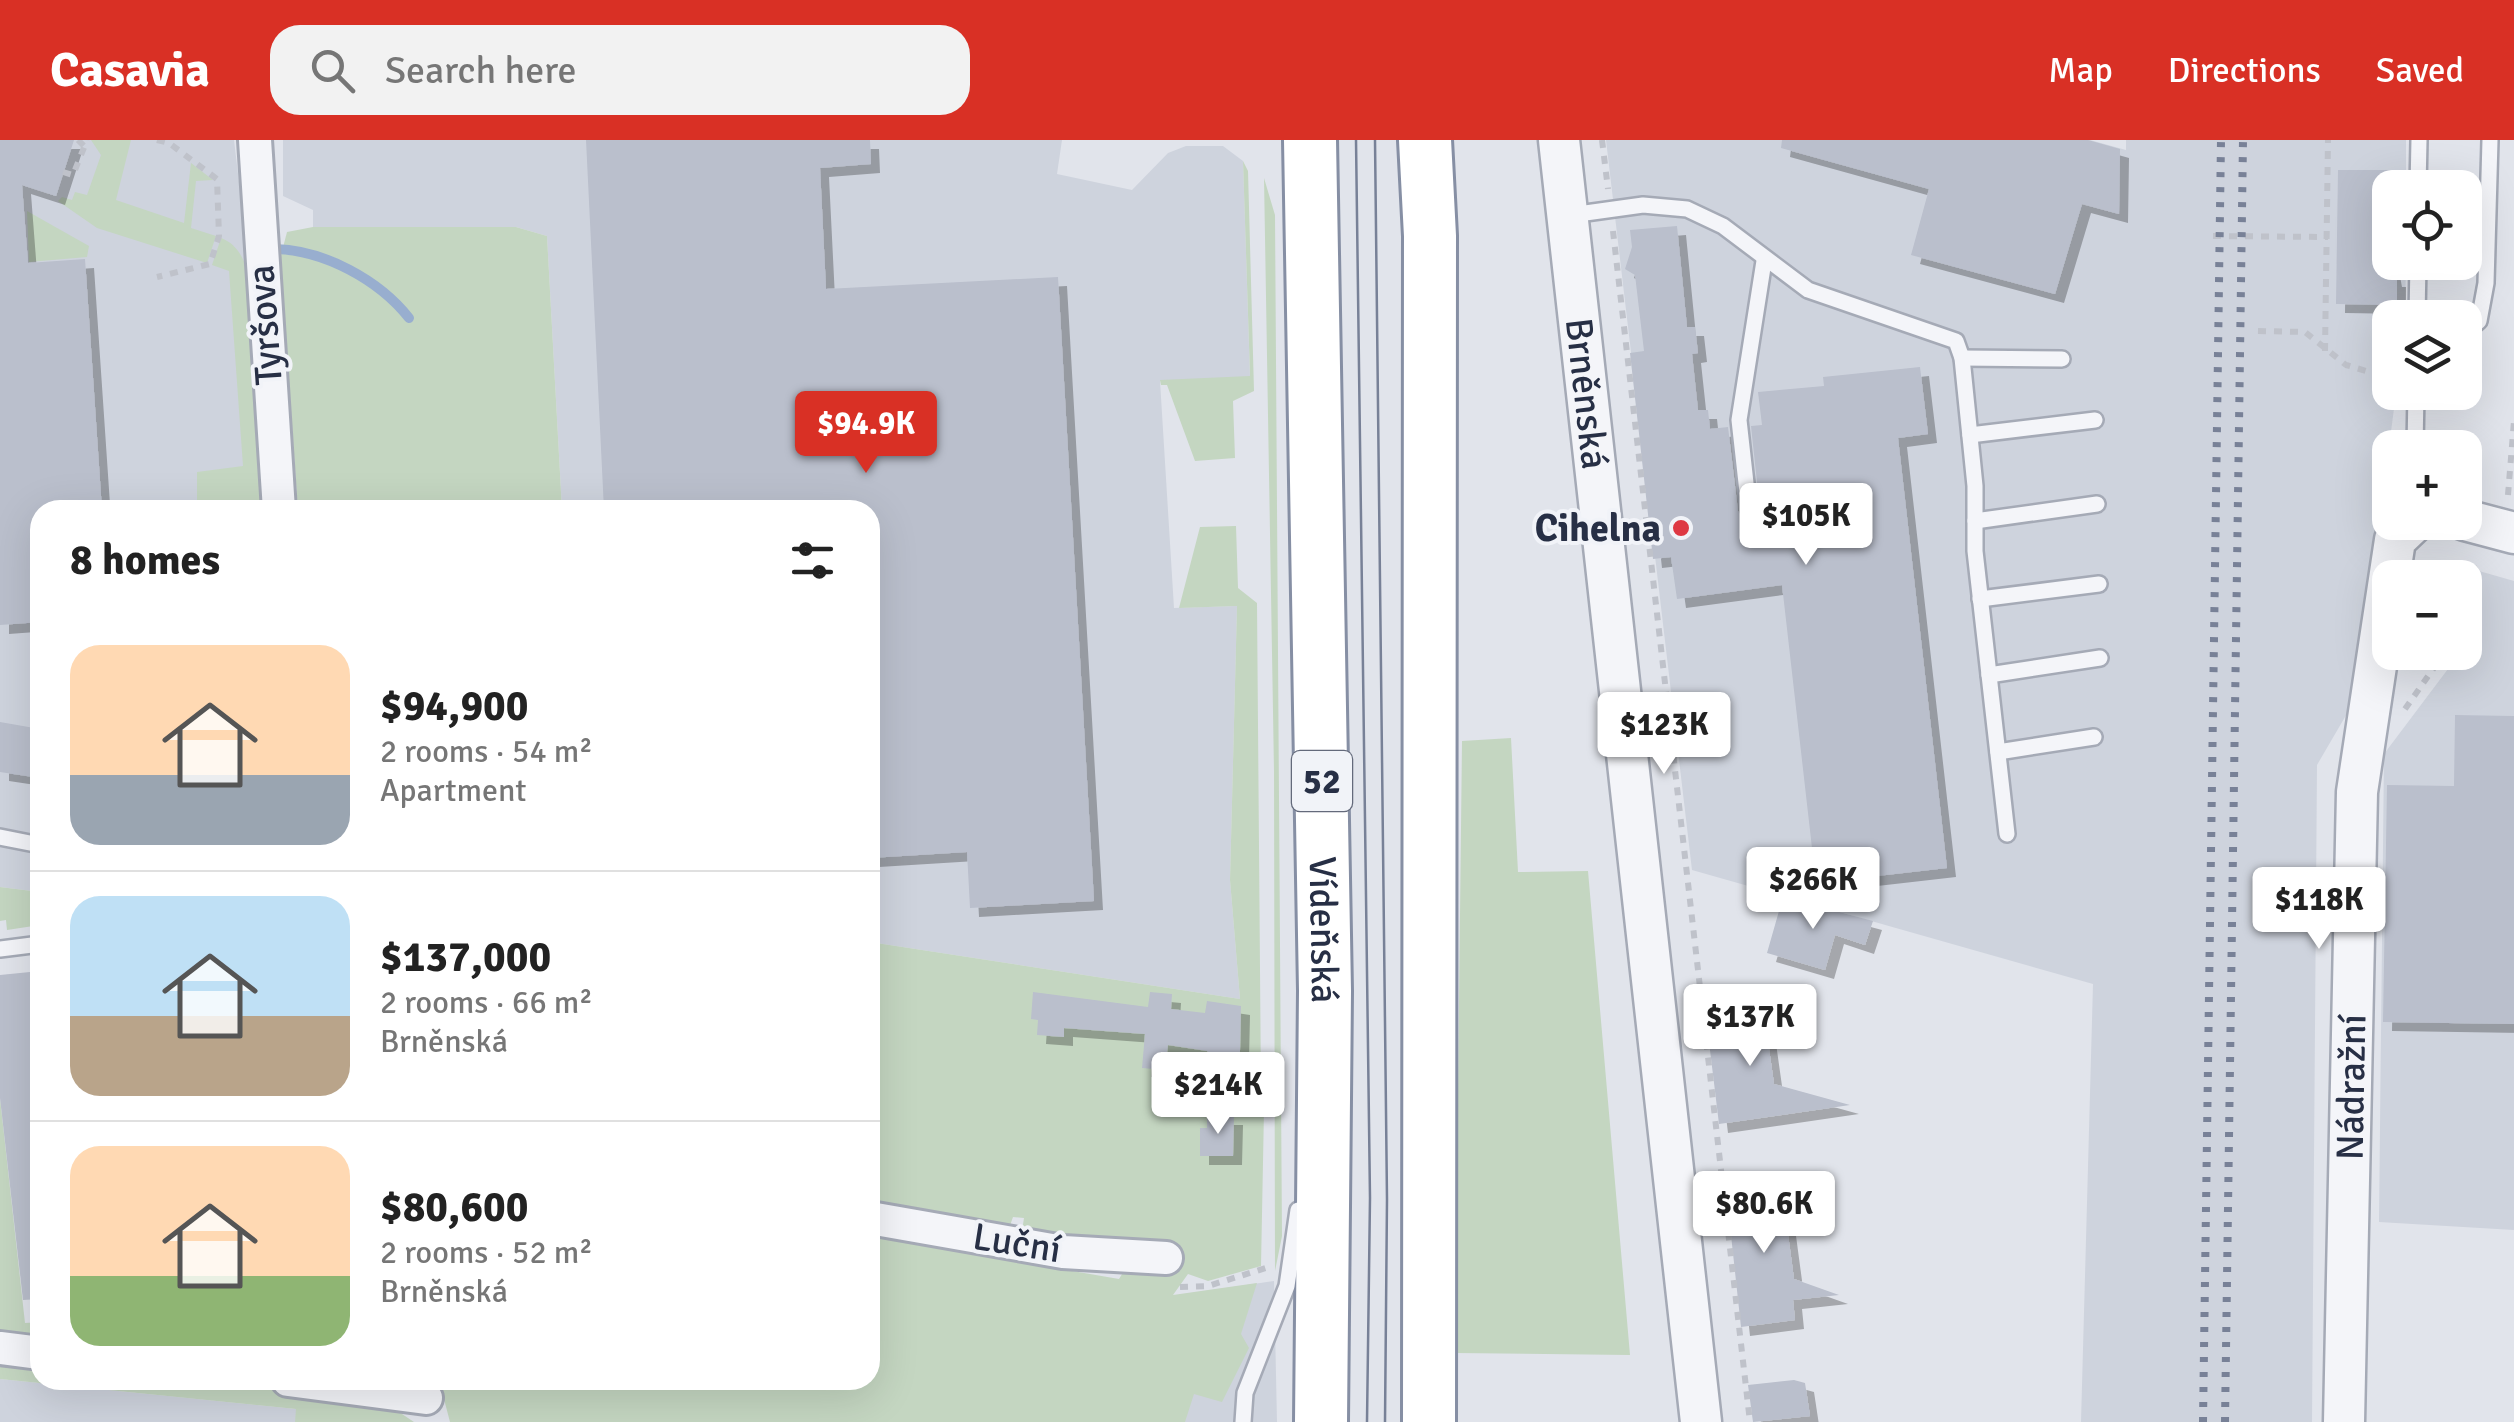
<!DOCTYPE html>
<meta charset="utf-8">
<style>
:root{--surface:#fff;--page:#f2f2f2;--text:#222;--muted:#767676;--line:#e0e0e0;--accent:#d93025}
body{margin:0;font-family:Signika,sans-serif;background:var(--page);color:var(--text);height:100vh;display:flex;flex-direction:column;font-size:38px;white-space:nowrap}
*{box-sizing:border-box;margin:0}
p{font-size:32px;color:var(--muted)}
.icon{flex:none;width:55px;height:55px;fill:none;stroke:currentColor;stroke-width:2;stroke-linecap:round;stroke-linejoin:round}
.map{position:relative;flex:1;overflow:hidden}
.panel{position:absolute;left:30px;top:360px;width:850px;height:890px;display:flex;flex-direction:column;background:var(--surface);border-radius:30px;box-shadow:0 10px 40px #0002}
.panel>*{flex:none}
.buttons{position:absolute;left:2372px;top:30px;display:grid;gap:20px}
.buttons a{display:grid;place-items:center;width:110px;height:110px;border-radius:20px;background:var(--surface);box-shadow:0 10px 40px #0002;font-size:50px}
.price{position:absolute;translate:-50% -85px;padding:0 22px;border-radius:10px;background:#fff;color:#222;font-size:32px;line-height:65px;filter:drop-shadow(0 2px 5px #0008)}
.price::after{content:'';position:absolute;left:50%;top:60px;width:30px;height:22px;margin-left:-15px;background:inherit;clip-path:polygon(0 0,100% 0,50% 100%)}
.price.selected{background:var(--accent);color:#fff}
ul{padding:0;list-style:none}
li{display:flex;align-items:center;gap:30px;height:250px;padding:0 40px}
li+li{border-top:2px solid var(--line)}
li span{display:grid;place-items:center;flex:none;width:280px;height:200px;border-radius:30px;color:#555}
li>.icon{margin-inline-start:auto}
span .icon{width:120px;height:120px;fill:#fffc;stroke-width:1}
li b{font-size:42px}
h2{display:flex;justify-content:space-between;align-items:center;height:120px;padding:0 40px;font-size:42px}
header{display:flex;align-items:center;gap:60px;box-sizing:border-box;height:140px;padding:0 50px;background:var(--accent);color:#fff}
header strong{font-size:48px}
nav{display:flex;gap:55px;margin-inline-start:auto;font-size:35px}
.search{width:700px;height:90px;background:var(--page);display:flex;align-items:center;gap:25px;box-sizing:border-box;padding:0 35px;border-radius:30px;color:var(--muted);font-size:38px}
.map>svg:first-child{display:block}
.built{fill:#ced3dd}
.green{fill:#c4d6c1}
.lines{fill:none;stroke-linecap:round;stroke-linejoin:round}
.stream{stroke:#98aecf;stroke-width:10}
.building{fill:#babfcc;filter:url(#shadow)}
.service-casing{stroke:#a5aab6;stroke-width:20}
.minor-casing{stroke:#a5aab6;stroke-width:38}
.tertiary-casing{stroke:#a5aab6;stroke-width:45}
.trunk-casing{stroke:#868fa4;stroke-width:58}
.path{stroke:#bfc2ca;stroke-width:6;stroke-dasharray:8 8;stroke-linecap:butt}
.service{stroke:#f4f5f9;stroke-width:15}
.minor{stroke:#f4f5f9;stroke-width:32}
.tertiary{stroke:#f4f5f9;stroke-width:40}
.trunk{stroke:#fff;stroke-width:52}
.tram{stroke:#788197;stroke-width:2.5}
.rail{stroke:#788197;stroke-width:8;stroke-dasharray:5 10;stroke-linecap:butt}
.poi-dot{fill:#de3843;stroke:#f1f3f8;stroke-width:4}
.labels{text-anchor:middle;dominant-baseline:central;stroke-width:8;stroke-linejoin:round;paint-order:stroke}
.shield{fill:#f1f3f8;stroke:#646a7b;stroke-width:2.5}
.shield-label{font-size:35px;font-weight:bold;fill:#272f45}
.street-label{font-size:38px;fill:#272f45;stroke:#f1f3f8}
.poi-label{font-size:38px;font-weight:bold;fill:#272f45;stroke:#f1f3f8;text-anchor:end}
</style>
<header>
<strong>Casavia</strong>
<div class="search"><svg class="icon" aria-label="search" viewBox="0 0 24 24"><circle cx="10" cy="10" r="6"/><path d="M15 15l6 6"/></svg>Search here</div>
<nav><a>Map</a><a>Directions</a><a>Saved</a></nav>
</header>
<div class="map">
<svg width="2514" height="1282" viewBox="0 0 2514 1282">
<defs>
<filter id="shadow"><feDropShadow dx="9" dy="9" stdDeviation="0" flood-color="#0004"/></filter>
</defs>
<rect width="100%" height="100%" fill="#e1e4eb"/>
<g class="built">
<path d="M0 0H234L251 143 266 370H40V752L0 747Z"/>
<path d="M283 0H1062L1057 34 1132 50 1168 13 1186 6H1223L1243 21 1250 237 1160 241 1174 468 1237 466 1230 740 1240 859 870 802V370H562L547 96 516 87H313V70L283 56Z"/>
<path d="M1606 0H2090L2126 10V0H2406V47L2390 48V122L2406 123 2405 177 2390 178V252L2396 253 2374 424 2352 565 2317 625 2312 1282H2081L2093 844 1692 730Z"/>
<path d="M2479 431 2514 441V1090L2379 1082 2384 614 2460 513 2465 512Z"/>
<path d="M1274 1141 1277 1282H1045L1172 1156Z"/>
<path d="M0 1239 345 1274 352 1282H0Z"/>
</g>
<g class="green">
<path d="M91 0H131L116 60 184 83 191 23 213 40 196 41 191 88 216 96 207 123 97 88 58 61 62 57 72 60 75 52 87 55 101 15Z"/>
<path d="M1243 21 1248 31 1254 251 1233 261 1235 318 1195 321 1167 245H1161L1160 240 1250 236Z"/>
<path d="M1264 38 1275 75 1282 1096 1275 1131 1274 631Z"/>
<path d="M27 71 89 106 87 117 29 122Z"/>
<path d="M313 87H516L547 96 562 370H298L280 119 287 92Z"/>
<path d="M221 98C240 105 246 124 251 143L266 370H197V332L243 326 229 131 212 125Z"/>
<path d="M1236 386 1238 448 1257 463 1261 951H1255V959H1240V969L1264 970 1261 1126 1208 1141 1188 1134 1173 1155 1257 1143 1241 1194 1249 1208 1222 1262 1194 1254 1185 1282H450L439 1240H870V1084L1057 1118 1055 1128 1119 1139 1127 1126 1021 1097 1024 1078 1013 1077 1007 1094 870 1070V802L1240 859 1230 740 1237 466 1179 468 1200 387Z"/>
<path d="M1511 598 1518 732 1588 731 1630 1215 1455 1213 1462 601Z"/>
<path d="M0 747 40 752V785L7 790 6 780 0 781Z"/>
<path d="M0 958 25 1183 40 1182V1204L0 1195Z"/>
<path d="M0 1218 40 1222V1240H210L373 1262 393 1268 414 1282H295L296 1269 0 1239Z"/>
</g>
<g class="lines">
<path class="stream" d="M275 109C324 110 379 140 409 178"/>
</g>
<g class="building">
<path d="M0 0H74L56 56 22 45 28 123 85 119 102 370H40V482L0 485Z"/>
<path d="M586 0H870L871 24 820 28 826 149 1058 137 1094 761 970 768 967 712 870 718V370H604Z"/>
<path d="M1782 0H2088L2120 9 2119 74 2082 64 2055 154 1911 115 1929 49 1781 8Z"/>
<path d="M2338 30H2390V122L2393 138H2397V165L2336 164Z"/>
<path d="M1677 86 1687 187H1695L1698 213 1692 214 1698 270H1708L1710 289 1728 287 1738 371 1744 380H1755L1760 370 1751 286 1762 285 1758 252 1824 246 1823 237 1920 227 1928 294 1898 298 1947 728 1816 743 1782 445 1677 459 1671 417 1653 419 1630 213 1644 211 1635 135 1625 129 1632 107 1630 90Z"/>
<path d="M2455 575 2514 576V884L2383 882 2387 645 2454 646Z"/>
<path d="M0 582 40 589V638L0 632Z"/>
<path d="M1783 757 1873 781 1865 805 1835 795 1825 830 1767 813Z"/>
<path d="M40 831V1159L23 1160 0 958V835Z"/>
<path d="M1033 852 1148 867 1150 852 1172 854 1171 869 1205 873 1207 861 1241 866 1239 955 1207 911 1168 905 1165 930 1142 928 1145 894 1064 888V897L1037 895 1038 880 1031 879Z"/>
<path d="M1752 863 1763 866 1774 944 1850 965 1719 984 1705 869Z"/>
<path d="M1207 976H1234L1233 1016H1200V988H1207Z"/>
<path d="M1781 1042 1794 1139 1839 1155 1793 1160 1795 1180 1741 1187 1726 1049Z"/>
<path d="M1794 1240 1805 1243 1810 1276 1753 1282 1748 1245Z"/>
</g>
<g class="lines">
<defs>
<g id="service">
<path d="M2418 48 2419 0"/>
<path d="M1571 75 1643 65 1687 69 1723 86 1808 150 1956 201 1962 218 1975 346V411L2007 694"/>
<path d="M2417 178 2418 122"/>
<path d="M2465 193 2479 181 2486 143 2490 0"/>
<path d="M1962 218 2062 219"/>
<path d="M1970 295 2095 280"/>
<path d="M2415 308 2416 252"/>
<path d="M1749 370 1739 280 1764 121"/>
<path d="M1975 381 2097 364"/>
<path d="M1980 459 2099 444"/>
<path d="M1989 535 2100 518"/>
<path d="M1998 612 2094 597"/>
<path d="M0 697 40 705"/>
<path d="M0 809 40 804"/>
<path d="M1243 1282 1245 1253 1287 1146 1298 1070"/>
</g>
<g id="minor">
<path d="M255 0 279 370"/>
<path d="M870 1078 1063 1112 1166 1118"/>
<path d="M0 1208 40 1213"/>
<path d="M288 1240 426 1258"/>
</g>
<g id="tertiary">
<path id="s1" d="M1559 0 1701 1282"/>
<path d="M2465 380 2514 393"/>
<path id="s2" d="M2344 1282 2357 652 2395 400 2414 382"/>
</g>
<g id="trunk">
<path id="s3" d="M1310 0 1325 851 1321 1282"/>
<path d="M1425 0 1430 96 1429 1282"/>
</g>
</defs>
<use href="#service" class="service-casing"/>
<use href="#minor" class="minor-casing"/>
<use href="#tertiary" class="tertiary-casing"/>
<use href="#trunk" class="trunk-casing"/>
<g class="path">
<path d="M78 0 84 6"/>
<path d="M157 0 169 3 217 39 219 96 210 124 157 137"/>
<path d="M1602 0 1608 49"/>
<path d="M63 32 73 35 87 0"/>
<path d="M1613 91 1750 1282"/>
<path d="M2213 96 2328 97"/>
<path d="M2258 191 2305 192 2346 225 2390 238"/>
<path d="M2325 211 2328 0"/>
<path d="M2508 355 2514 281"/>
<path d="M2465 446 2468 434 2483 424"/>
<path d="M2405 569 2445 512"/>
<path d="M1233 963H1259V953H1269"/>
<path d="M1180 1147 1208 1146 1269 1127"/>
</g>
<use href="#service" class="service"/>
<use href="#minor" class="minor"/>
<use href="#tertiary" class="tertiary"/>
<use href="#trunk" class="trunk"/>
<g class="tram">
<path d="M1356 0 1370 1058 1367 1282"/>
<path d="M1375 0 1387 1059 1385 1282"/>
</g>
<g class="rail">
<path d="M2203 1282 2221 0"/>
<path d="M2225 1282 2243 0"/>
</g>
</g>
<circle class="poi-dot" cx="1681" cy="388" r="10"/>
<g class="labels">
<rect class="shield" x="1292" y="611" width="60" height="60" rx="8"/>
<g class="shield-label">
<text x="1322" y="641">52</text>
</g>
<g class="street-label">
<text transform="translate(265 185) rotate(-94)">Tyršova</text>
<text stroke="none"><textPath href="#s1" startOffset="255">Brněnská</textPath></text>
<text stroke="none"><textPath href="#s3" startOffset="790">Vídeňská</textPath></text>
<text stroke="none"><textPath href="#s2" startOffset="335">Nádražní</textPath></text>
<text transform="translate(1017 1103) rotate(9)">Luční</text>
</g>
<g class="poi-label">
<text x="1661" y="388">Cihelna</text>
</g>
</g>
</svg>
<div class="buttons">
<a><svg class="icon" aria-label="locate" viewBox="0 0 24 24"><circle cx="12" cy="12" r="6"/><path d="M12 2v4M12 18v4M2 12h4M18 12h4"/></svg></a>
<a><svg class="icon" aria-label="layers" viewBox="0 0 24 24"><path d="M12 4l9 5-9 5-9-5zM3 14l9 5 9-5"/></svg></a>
<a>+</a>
<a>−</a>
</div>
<b class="price selected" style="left:866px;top:336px">$94.9K</b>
<b class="price" style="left:1806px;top:428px">$105K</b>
<b class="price" style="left:1664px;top:637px">$123K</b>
<b class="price" style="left:1813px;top:792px">$266K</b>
<b class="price" style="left:2319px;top:812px">$118K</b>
<b class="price" style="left:1750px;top:929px">$137K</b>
<b class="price" style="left:1218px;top:997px">$214K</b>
<b class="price" style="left:1764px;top:1116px">$80.6K</b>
<section class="panel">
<h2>8 homes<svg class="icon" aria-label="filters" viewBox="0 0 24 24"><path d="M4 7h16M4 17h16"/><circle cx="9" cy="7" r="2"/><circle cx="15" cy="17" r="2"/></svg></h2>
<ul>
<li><span style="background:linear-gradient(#ffd9b3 65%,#9aa5b1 0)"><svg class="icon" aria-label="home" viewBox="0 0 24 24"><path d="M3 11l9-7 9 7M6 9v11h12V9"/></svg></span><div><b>$94,900</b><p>2 rooms · 54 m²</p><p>Apartment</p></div></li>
<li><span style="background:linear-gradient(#bfe0f5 60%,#b9a48a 0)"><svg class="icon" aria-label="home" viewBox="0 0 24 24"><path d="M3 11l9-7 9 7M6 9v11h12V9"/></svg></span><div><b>$137,000</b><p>2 rooms · 66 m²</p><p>Brněnská</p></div></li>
<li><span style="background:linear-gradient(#ffd9b3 65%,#8fb573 0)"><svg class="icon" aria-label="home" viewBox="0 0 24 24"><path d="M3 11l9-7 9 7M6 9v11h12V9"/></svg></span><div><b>$80,600</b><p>2 rooms · 52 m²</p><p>Brněnská</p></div></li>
</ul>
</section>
</div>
